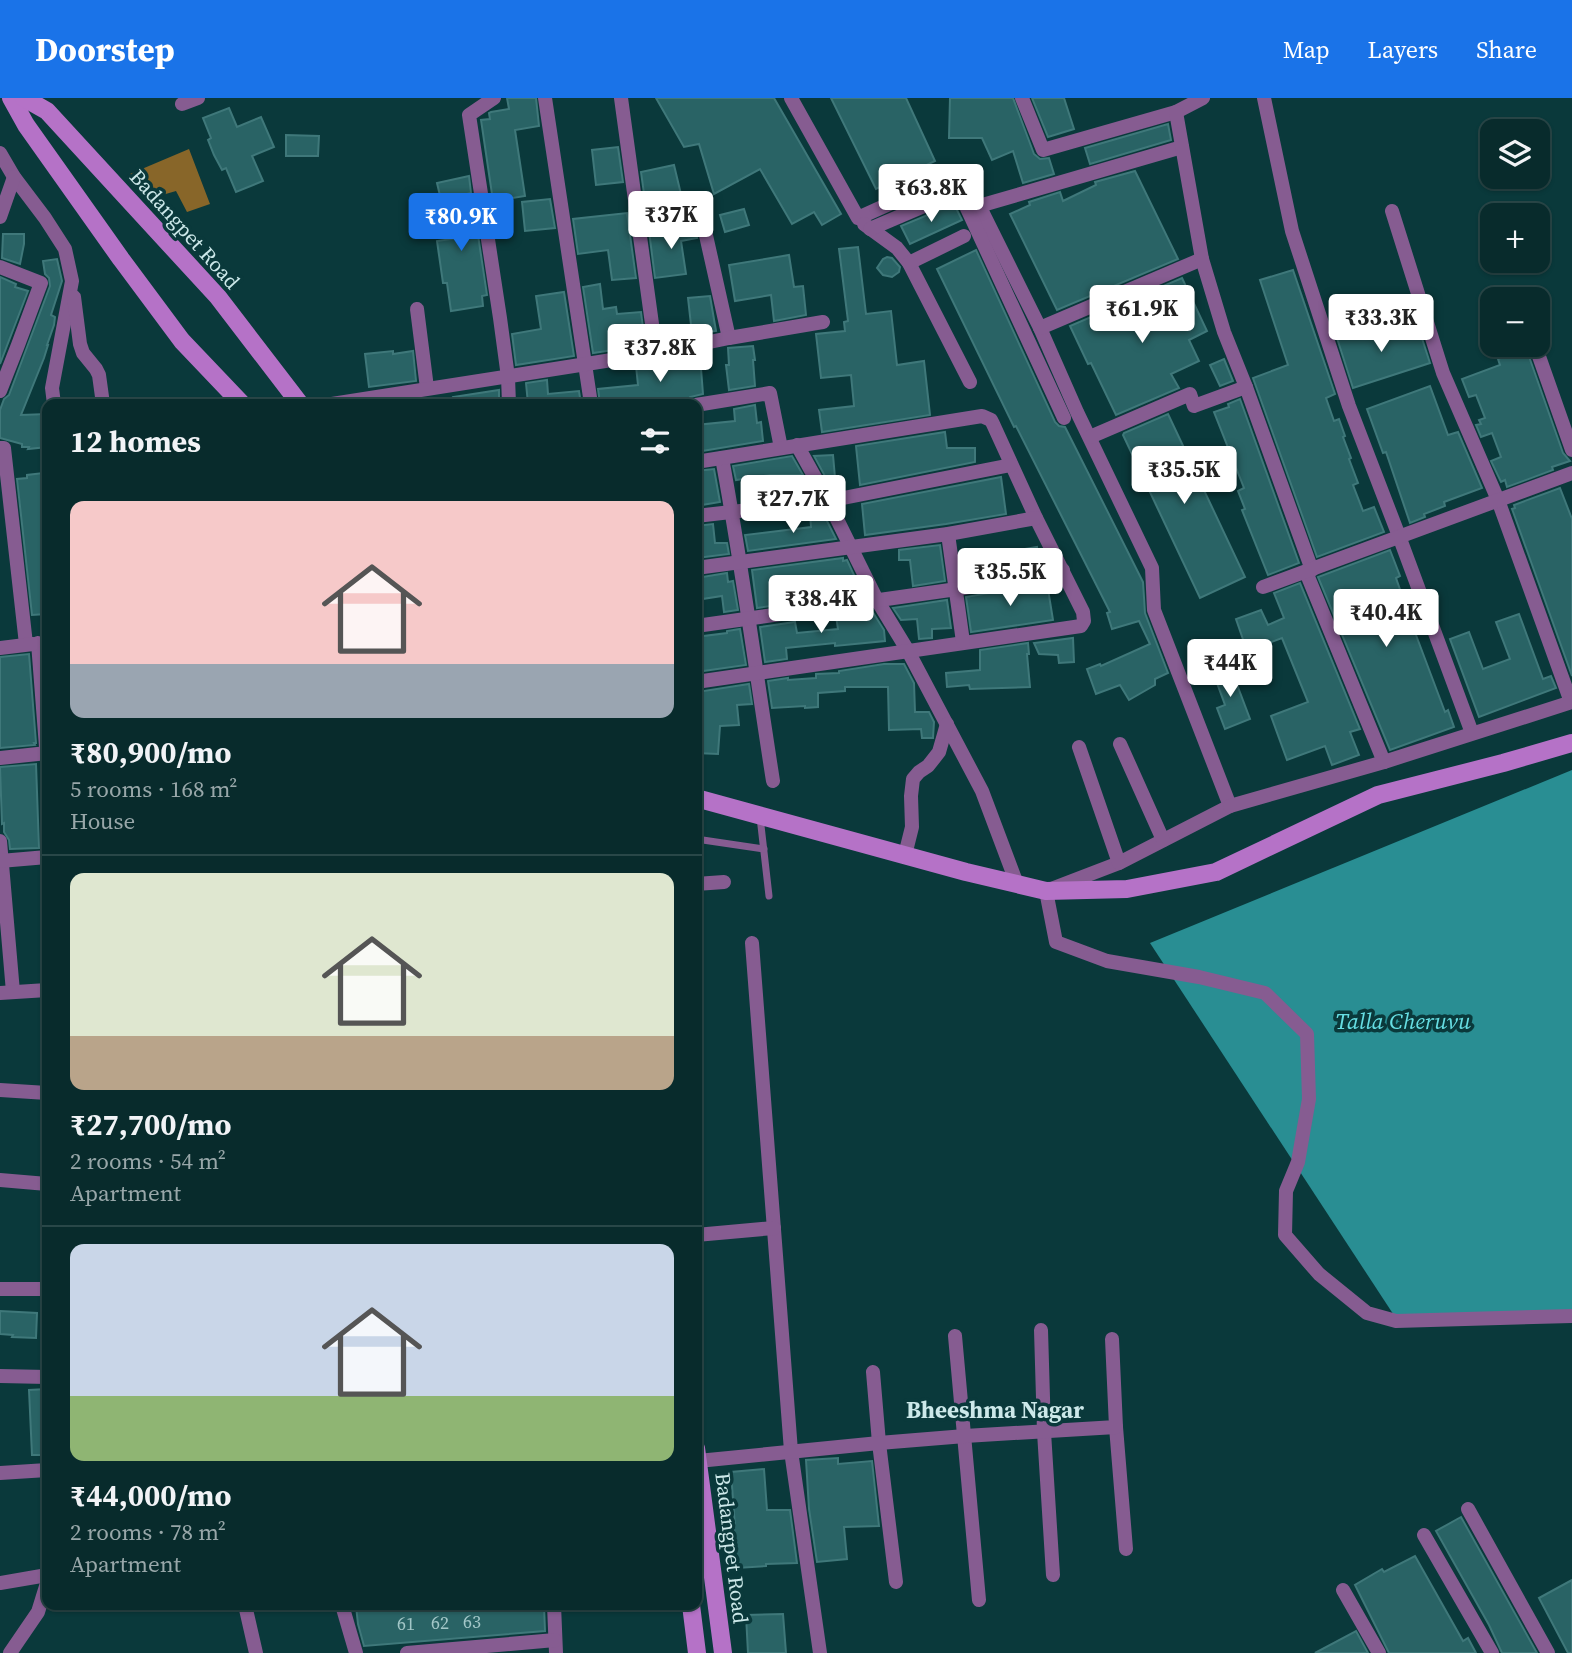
<!DOCTYPE html>
<meta charset="utf-8">
<style>
:root{--surface:#082b2c;--page:#163738;--text:#f1f3f6;--muted:#98a7a9;--line:#294748;--accent:#1a73e8}
body{margin:0;font-family:"Source Serif 4",serif;background:var(--page);color:var(--text);height:100vh;display:flex;flex-direction:column;font-size:26px;white-space:nowrap}
*{box-sizing:border-box;margin:0}
p{font-size:23px;color:var(--muted)}
.icon{flex:none;width:38px;height:38px;fill:none;stroke:currentColor;stroke-width:2;stroke-linecap:round;stroke-linejoin:round}
.map{position:relative;flex:1;overflow:hidden}
.side{position:absolute;left:42px;top:301px;width:660px;height:1211px;display:flex;flex-direction:column;background:var(--surface);border-radius:14px;box-shadow:0 2px 5px #0004,0 0 0 2px var(--line)}
.side>*{flex:none}
.buttons{position:absolute;left:1480px;top:21px;display:grid;gap:14px}
.buttons a{display:grid;place-items:center;width:70px;height:70px;border-radius:14px;background:var(--surface);box-shadow:0 2px 5px #0004,0 0 0 2px var(--line);font-size:35px}
.price{position:absolute;translate:-50% -60px;padding:0 16px;border-radius:7px;background:#fff;color:#222;font-size:23px;line-height:46px;filter:drop-shadow(0 2px 4px #0008)}
.price::after{content:'';position:absolute;left:50%;top:42px;width:21px;height:16px;margin-left:-10px;background:inherit;clip-path:polygon(0 0,100% 0,50% 100%)}
.price.active{background:var(--accent);color:#fff}
ul{padding:0;list-style:none}
li{display:grid;align-content:center;gap:14px;height:371px;padding:0 28px}
li+li{border-top:2px solid var(--line)}
li span{display:grid;place-items:center;height:217px;border-radius:14px;color:#555}
li>.icon{margin-inline-start:auto}
span .icon{width:126px;height:126px;fill:#fffc;stroke-width:1}
li b{font-size:30px}
h2{display:flex;justify-content:space-between;align-items:center;height:84px;padding:0 28px;font-size:30px}
header{display:flex;align-items:center;gap:42px;box-sizing:border-box;height:98px;padding:0 35px;background:var(--accent);color:#fff}
header strong{font-size:33px}
nav{display:flex;gap:38px;margin-inline-start:auto;font-size:24px}
.map>svg:first-child{display:block}
.forest{fill:#886629}
.water{fill:#298e93}
.building{fill:#296365;stroke:#3f787a;stroke-width:2}
.lines{fill:none;stroke-linecap:round;stroke-linejoin:round}
.lane{stroke:#865c91;stroke-width:7}
.street{stroke:#865c91;stroke-width:14}
.secondary{stroke:#b572c7;stroke-width:18}
.labels{text-anchor:middle;dominant-baseline:central;stroke-width:7;stroke-linejoin:round;paint-order:stroke}
.number-label{font-size:18px;fill:#a3c7c8}
.street-label{font-size:21px;fill:#cce8e9;stroke:#0a393b}
.water-label{font-size:23px;font-style:italic;fill:#66dee3;stroke:#0a393b}
.neighbourhood-label{font-size:23px;font-weight:bold;fill:#cce8e9;stroke:#0a393b}
</style>
<header>
<strong>Doorstep</strong>
<nav><a>Map</a><a>Layers</a><a>Share</a></nav>
</header>
<div class="map">
<svg width="1572" height="1555" viewBox="0 0 1572 1555">
<rect width="100%" height="100%" fill="#0a393b"/>
<path class="forest" d="M189 51 210 106 187 114 176 93 152 100 130 76Z"/>
<path class="water" d="M1572 672V1216L1401 1228 1150 845Z"/>
<g class="building">
<path d="M507 0H536L539 28 515 32 525 98 493 103 481 22 490 21 489 15 491 14 509 11Z"/>
<path d="M656 0H774L841 116 822 127 814 114 792 126 760 71 714 96 699 46 684 49Z"/>
<path d="M831 0H906L935 63 876 91Z"/>
<path d="M950 0H1013L1034 56 1040 61 1049 60 1054 76 1023 85 1013 53 992 62 982 40H949Z"/>
<path d="M1032 0H1064L1074 31 1048 39Z"/>
<path d="M229 10 237 29 261 19 274 49 252 58 263 83 236 94 226 70 222 72 214 57 208 42 211 40 203 20Z"/>
<path d="M1168 26 1171 42 1090 66 1085 50Z"/>
<path d="M286 37 319 38 318 58H286Z"/>
<path d="M618 49 623 84 596 87 592 52Z"/>
<path d="M674 67 685 113 649 132 641 74Z"/>
<path d="M1135 73 1178 161 1057 212 1010 116 1030 107 1029 104 1060 94 1063 103 1096 87 1095 84Z"/>
<path d="M469 78 471 95 463 97 471 138 478 137 487 197 482 198 483 208 451 213 447 185H443L437 143 459 140 451 100 441 102 437 85Z"/>
<path d="M550 101 555 130 525 133 522 104Z"/>
<path d="M954 106 962 122 910 146 901 128Z"/>
<path d="M744 111 749 127 725 134 720 117Z"/>
<path d="M627 115 636 180 612 182 608 152 578 156 573 121Z"/>
<path d="M694 125 697 140 681 143 686 176 655 180 649 133 651 138Z"/>
<path d="M3 136H24V146L20 166 2 160Z"/>
<path d="M858 149 866 216 891 213 897 267 924 263 930 317 822 334 819 312 854 308 851 277 821 280 816 236 845 233 844 224 848 223 839 151Z"/>
<path d="M976 152 1055 324 1059 328 1065 329 1143 484 1145 515 1168 575 1155 581V587L1129 602 1120 587 1096 596 1087 571 1100 566 1101 568 1150 546 1139 523 1112 531 1107 515 1110 514 1016 328 1014 329 937 171Z"/>
<path d="M789 157 794 189 803 188 806 217 774 223 771 197 735 203 729 167Z"/>
<path d="M887 159 892 160 900 169 899 174 892 179 883 177 877 170 883 161Z"/>
<path d="M57 161 62 183 51 217 55 219 54 227 47 247H48L44 260 21 317 47 316V349L28 351 29 349H22V346L0 340V312L4 301 9 297 50 188 49 180 45 176 43 163Z"/>
<path d="M1293 172 1335 296 1326 300 1334 323 1339 321 1345 338 1343 339 1351 360 1349 361 1358 385 1353 387 1363 413 1374 409 1384 434 1317 459 1253 280 1288 267 1260 182Z"/>
<path d="M0 179 16 186 15 189 28 193 0 266Z"/>
<path d="M1182 180 1207 233 1189 242 1199 263 1171 276 1179 290 1116 317 1091 265 1088 266 1070 228Z"/>
<path d="M600 186 603 211 616 209 617 216 641 214 643 230 618 233 620 251 593 255 583 189Z"/>
<path d="M564 194 574 258 516 267 512 236 541 231 536 198Z"/>
<path d="M710 198 716 233 692 236 688 200Z"/>
<path d="M1371 226 1377 242 1418 228 1430 265 1353 290 1336 237Z"/>
<path d="M753 248 755 262H753L755 288 729 292 726 267H729L728 250Z"/>
<path d="M1526 250 1563 355 1570 363 1552 369 1553 372 1507 389 1505 382 1501 384 1491 363 1501 359 1492 335 1481 339 1476 327 1481 326 1479 322 1485 320 1476 297 1469 299 1462 281 1500 267 1498 261Z"/>
<path d="M393 253V256L413 253 416 283 369 289 365 256Z"/>
<path d="M700 258 703 296 690 299 687 305 600 306 598 291 638 287 636 268 685 259Z"/>
<path d="M1224 261 1233 283 1220 288 1210 267Z"/>
<path d="M547 282 548 296 579 293 581 306H528L526 285Z"/>
<path d="M1430 288 1448 337 1458 334 1482 390 1444 404 1445 408 1424 416 1425 419 1410 425 1386 354 1383 355 1367 311Z"/>
<path d="M499 292V306H454L453 299Z"/>
<path d="M1240 301 1299 465 1268 477 1242 412 1245 411 1238 393 1244 390 1214 314 1229 309 1228 306Z"/>
<path d="M755 307 757 325 761 324 763 343 696 354V327L735 323 734 311Z"/>
<path d="M1168 316 1245 479 1200 500 1123 337 1124 335Z"/>
<path d="M945 334 947 350H975V364L860 387 856 348Z"/>
<path d="M833 357 836 391H832L814 358Z"/>
<path d="M792 358 803 377H770L736 382 733 368Z"/>
<path d="M714 371 720 404 696 408V373Z"/>
<path d="M43 375 46 406H47V453L45 454 47 485H43L46 516 32 517 17 381 27 380V377Z"/>
<path d="M1001 379 1006 416 946 426 865 437 862 406Z"/>
<path d="M1560 390 1572 421V578L1512 411 1515 410 1514 407Z"/>
<path d="M822 413 836 441 748 453 745 437 811 429 810 415Z"/>
<path d="M713 426 715 445H727L729 456 696 460V428Z"/>
<path d="M940 447 945 483 913 488 910 462H899V452Z"/>
<path d="M1037 449 1039 467 964 480 961 460 989 457Z"/>
<path d="M1390 452 1400 478 1396 480 1416 537 1445 614 1448 612 1454 629 1390 652 1318 479Z"/>
<path d="M843 460V463L847 462 859 488 860 495 757 510 752 472Z"/>
<path d="M727 475 728 484 733 483 738 512 724 514 722 498 696 502V480Z"/>
<path d="M1047 485 1053 522 971 534 966 499Z"/>
<path d="M1300 485 1360 631 1350 634 1359 657 1332 667 1325 648 1287 662 1271 618 1308 604 1282 540 1247 553 1236 521 1261 512 1268 527 1284 520 1274 495Z"/>
<path d="M947 502 951 530 932 531V540L919 541 917 521 901 522 893 510Z"/>
<path d="M872 513 884 532 885 543 835 548V545L786 550 787 561 765 564 760 529 795 524 797 535 838 531 836 518Z"/>
<path d="M1519 516 1543 581 1551 578 1556 590 1479 619 1450 541 1469 534 1483 571 1510 561 1496 524Z"/>
<path d="M740 531 746 567 696 574V539L727 535V533Z"/>
<path d="M1073 540 1074 564 1059 565 1058 557 1039 556 1034 545Z"/>
<path d="M1028 545 1029 556H1027L1030 589 970 591 969 587 947 589 946 575 980 572V552Z"/>
<path d="M29 556 36 645H34L35 647 0 650V559Z"/>
<path d="M884 566H904L914 585 915 614H929L934 624 933 640H922L921 631 889 632 888 589H845V593L818 595V609L805 610V608L772 610 768 583 788 580V582L816 580V576L839 575V573Z"/>
<path d="M1230 568 1250 621 1225 631 1217 610 1225 607 1213 574Z"/>
<path d="M749 586 752 606 737 607 739 627 720 628 718 656 696 655 697 594Z"/>
<path d="M36 666 39 750 10 751 9 742 4 734V725L2 726 0 669Z"/>
<path d="M0 1213 37 1215 36 1240 12 1239 13 1237 0 1236Z"/>
<path d="M47 1291V1357H32L29 1292Z"/>
<path d="M838 1360V1366L872 1363 879 1428 844 1429 847 1461 817 1464 809 1411 806 1362Z"/>
<path d="M764 1371 767 1412H790L797 1465 766 1466V1468L737 1470 734 1429H735L731 1374Z"/>
<path d="M1461 1419 1537 1555H1502L1489 1527 1436 1433Z"/>
<path d="M1415 1458 1463 1543 1468 1540 1476 1555H1389L1355 1487 1382 1471 1384 1474Z"/>
<path d="M1572 1482V1555H1568L1539 1500Z"/>
<path d="M378 1507H544L545 1533 364 1548 358 1526 356 1508Z"/>
<path d="M783 1516 786 1555H748L746 1517Z"/>
<path d="M1356 1533 1368 1555H1315Z"/>
</g>
<g class="lines">
<g class="lane">
<path d="M760 719 769 798"/>
<path d="M696 741 764 751"/>
</g>
<g class="street">
<path d="M494 0 469 17 500 220 508 279 509 306"/>
<path d="M545 0 591 306"/>
<path d="M621 0 656 255"/>
<path d="M791 0 858 120 962 73 1040 230 1077 314 1152 470 1154 512 1230 708 1119 765 1046 793 1056 844 1107 863 1199 879 1265 895 1307 936 1309 1001 1298 1064 1286 1093 1285 1137 1319 1176 1367 1215 1396 1223 1572 1218"/>
<path d="M1022 0 1043 52 1176 14 1203 0"/>
<path d="M1264 0 1292 133 1349 308 1399 438 1472 635"/>
<path d="M182 6 198 0"/>
<path d="M0 55 14 79 45 120 65 151 72 183 52 290 54 306"/>
<path d="M979 108 1182 49"/>
<path d="M1392 113 1443 275 1498 402 1571 604"/>
<path d="M0 119 14 79"/>
<path d="M703 124 729 240"/>
<path d="M864 126 897 150 909 165 970 284"/>
<path d="M870 131 959 93 1064 320"/>
<path d="M909 165 964 138"/>
<path d="M0 169 41 185 18 247 0 293"/>
<path d="M74 199 80 246 83 255 96 271 99 277 103 306"/>
<path d="M417 211 427 290"/>
<path d="M1040 230 1202 161"/>
<path d="M1535 247 1572 352"/>
<path d="M1246 289 1312 472"/>
<path d="M332 306 656 255 729 240 823 224"/>
<path d="M696 307 770 295 781 350"/>
<path d="M1090 339 1190 296 1194 308 1246 289 1224 234 1202 161 1176 14"/>
<path d="M797 347 828 403 877 502 908 553 982 693 1017 786"/>
<path d="M0 350H4L26 546"/>
<path d="M722 360C742 467 756 575 773 683"/>
<path d="M696 364 982 318 991 322 993 326 1036 420 1083 514 1084 523 1081 528 696 584"/>
<path d="M696 418 828 403 1011 367"/>
<path d="M948 436 963 544"/>
<path d="M696 470 948 436 1036 420"/>
<path d="M1306 474 1384 664"/>
<path d="M1263 489 1572 375"/>
<path d="M696 528 957 491 1063 472"/>
<path d="M38 545 47 662"/>
<path d="M0 550 33 546"/>
<path d="M1120 646 1163 742"/>
<path d="M1079 649 1119 765"/>
<path d="M0 660 47 655"/>
<path d="M1230 708 1384 664 1572 604"/>
<path d="M0 743 13 894"/>
<path d="M905 757 912 729 911 698 913 681 919 674 928 668 939 654 947 626"/>
<path d="M0 763 47 759"/>
<path d="M696 786 724 784"/>
<path d="M752 845 791 1353 820 1555"/>
<path d="M0 895 47 892"/>
<path d="M0 992 47 995"/>
<path d="M0 1082 47 1086"/>
<path d="M696 1137 774 1130"/>
<path d="M0 1191H47"/>
<path d="M1041 1232 1044 1334 1053 1477"/>
<path d="M955 1238 979 1502"/>
<path d="M873 1274 879 1345 896 1484"/>
<path d="M0 1278 47 1279"/>
<path d="M1116 1329 1126 1451"/>
<path d="M698 1363 879 1345 965 1338 1116 1329 1112 1241"/>
<path d="M0 1375 47 1372"/>
<path d="M1468 1411 1548 1555"/>
<path d="M1424 1437 1492 1555"/>
<path d="M0 1485 47 1477"/>
<path d="M1343 1492 1379 1555"/>
<path d="M245 1507 256 1555"/>
<path d="M342 1507 356 1555"/>
<path d="M554 1507 556 1555"/>
<path d="M10 1555 38 1514 47 1485"/>
<path d="M407 1555 555 1542"/>
</g>
<g class="secondary">
<path d="M11 0 26 27 121 161 182 243 242 306"/>
<path d="M24 0 47 13 218 199 300 306"/>
<path d="M696 700 966 774 1046 793 1127 791 1216 774 1378 697 1503 665 1572 645"/>
<path d="M696 1350 723 1555"/>
<path d="M691 1507 697 1555"/>
</g>
</g>
<g class="labels">
<g class="number-label">
<text x="472" y="1523">63</text>
<text x="440" y="1524">62</text>
<text x="406" y="1525">61</text>
</g>
<g class="street-label">
<text transform="translate(185 131) rotate(48)">Badangpet Road</text>
<text transform="translate(732 1450) rotate(83)">Badangpet Road</text>
</g>
<g class="water-label">
<text x="1403" y="923">Talla Cheruvu</text>
</g>
<g class="neighbourhood-label">
<text x="995" y="1312">Bheeshma Nagar</text>
</g>
</g>
</svg>
<div class="buttons">
<a><svg class="icon" aria-label="layers" viewBox="0 0 24 24"><path d="M12 4l9 5-9 5-9-5zM3 14l9 5 9-5"/></svg></a>
<a>+</a>
<a>−</a>
</div>
<b class="price" style="left:931px;top:126px">₹63.8K</b>
<b class="price" style="left:671px;top:153px">₹37K</b>
<b class="price active" style="left:461px;top:155px">₹80.9K</b>
<b class="price" style="left:1142px;top:247px">₹61.9K</b>
<b class="price" style="left:1381px;top:256px">₹33.3K</b>
<b class="price" style="left:660px;top:286px">₹37.8K</b>
<b class="price" style="left:1184px;top:408px">₹35.5K</b>
<b class="price" style="left:793px;top:437px">₹27.7K</b>
<b class="price" style="left:1010px;top:510px">₹35.5K</b>
<b class="price" style="left:821px;top:537px">₹38.4K</b>
<b class="price" style="left:1386px;top:551px">₹40.4K</b>
<b class="price" style="left:1230px;top:601px">₹44K</b>
<section class="side">
<h2>12 homes<svg class="icon" aria-label="filters" viewBox="0 0 24 24"><path d="M4 7h16M4 17h16"/><circle cx="9" cy="7" r="2"/><circle cx="15" cy="17" r="2"/></svg></h2>
<ul>
<li><span style="background:linear-gradient(#f6c9c9 75%,#9aa5b1 0)"><svg class="icon" aria-label="home" viewBox="0 0 24 24"><path d="M3 11l9-7 9 7M6 9v11h12V9"/></svg></span><div><b>₹80,900/mo</b><p>5 rooms · 168 m²</p><p>House</p></div></li>
<li><span style="background:linear-gradient(#dfe7d0 75%,#b9a48a 0)"><svg class="icon" aria-label="home" viewBox="0 0 24 24"><path d="M3 11l9-7 9 7M6 9v11h12V9"/></svg></span><div><b>₹27,700/mo</b><p>2 rooms · 54 m²</p><p>Apartment</p></div></li>
<li><span style="background:linear-gradient(#c9d6e8 70%,#8fb573 0)"><svg class="icon" aria-label="home" viewBox="0 0 24 24"><path d="M3 11l9-7 9 7M6 9v11h12V9"/></svg></span><div><b>₹44,000/mo</b><p>2 rooms · 78 m²</p><p>Apartment</p></div></li>
</ul>
</section>
</div>
